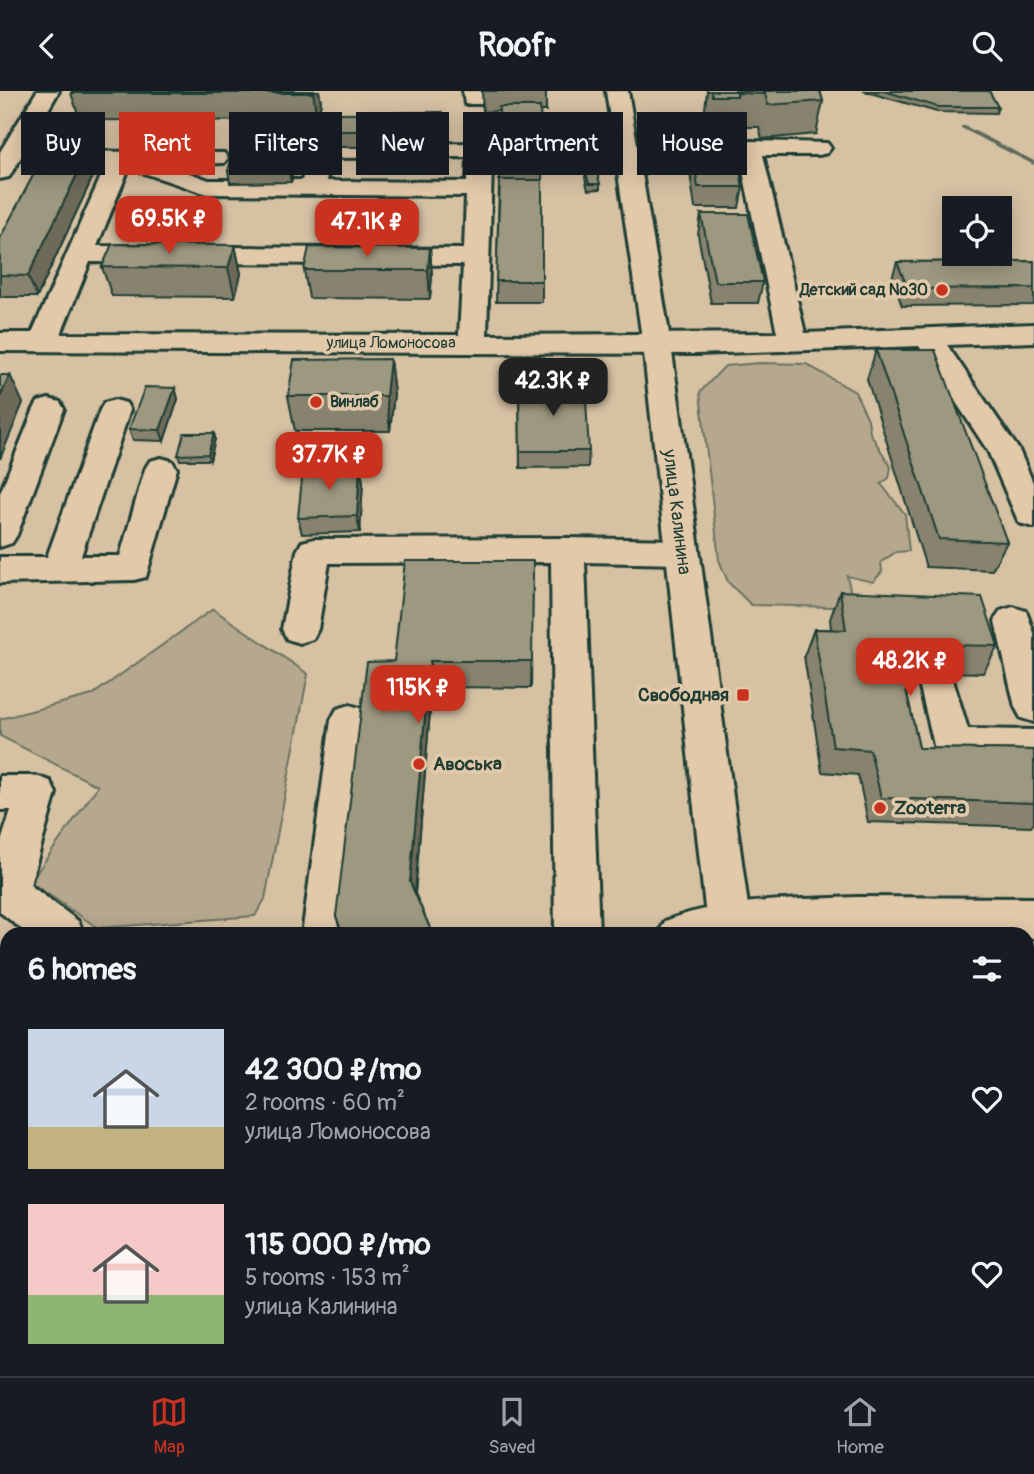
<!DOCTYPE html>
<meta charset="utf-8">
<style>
:root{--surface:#171b24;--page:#20242c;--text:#f1f3f6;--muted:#9ea1a6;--line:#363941;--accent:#c8321e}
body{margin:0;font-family:Pangolin,sans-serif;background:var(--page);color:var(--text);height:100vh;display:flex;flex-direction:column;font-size:26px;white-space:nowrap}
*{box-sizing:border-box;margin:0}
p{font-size:23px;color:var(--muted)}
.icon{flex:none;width:38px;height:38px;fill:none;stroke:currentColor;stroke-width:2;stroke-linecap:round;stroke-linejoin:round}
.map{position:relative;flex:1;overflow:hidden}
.drawer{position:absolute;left:0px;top:836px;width:1034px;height:450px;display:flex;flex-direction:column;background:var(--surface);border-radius:21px 21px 0 0;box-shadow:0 4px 18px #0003}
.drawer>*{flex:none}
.hud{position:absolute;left:21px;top:21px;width:992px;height:63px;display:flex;gap:14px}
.buttons{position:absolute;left:942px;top:105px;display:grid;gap:14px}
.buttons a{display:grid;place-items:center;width:70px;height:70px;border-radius:0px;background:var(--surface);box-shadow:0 4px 18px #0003;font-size:35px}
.price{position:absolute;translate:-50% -60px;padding:0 16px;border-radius:14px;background:var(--accent);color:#fff;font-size:23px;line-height:46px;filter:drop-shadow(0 2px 4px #0008)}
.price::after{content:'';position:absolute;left:50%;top:42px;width:21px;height:16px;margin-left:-10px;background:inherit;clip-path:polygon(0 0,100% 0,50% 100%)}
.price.selected{background:#222;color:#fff}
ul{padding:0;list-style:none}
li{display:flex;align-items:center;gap:21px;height:175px;padding:0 28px}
li span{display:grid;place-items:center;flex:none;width:196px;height:140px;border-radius:0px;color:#555}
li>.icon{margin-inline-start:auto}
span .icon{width:84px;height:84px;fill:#fffc;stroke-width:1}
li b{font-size:30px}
h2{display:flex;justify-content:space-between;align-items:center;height:84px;padding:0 28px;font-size:30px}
.tag{padding:0 24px;border-radius:0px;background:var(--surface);box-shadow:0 4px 18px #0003;font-size:24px;line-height:63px}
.tag.selected{background:var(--accent);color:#fff}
header{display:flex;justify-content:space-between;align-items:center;height:91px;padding:0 28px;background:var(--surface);font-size:32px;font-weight:700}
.menu{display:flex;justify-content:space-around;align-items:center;height:98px;border-top:2px solid var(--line);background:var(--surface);font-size:19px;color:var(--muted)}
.menu a{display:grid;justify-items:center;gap:4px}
.menu .selected{color:var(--accent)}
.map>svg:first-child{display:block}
.green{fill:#b5a88e;stroke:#6a7261;stroke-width:2}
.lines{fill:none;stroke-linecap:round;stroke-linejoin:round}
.stream{fill:#5d695a;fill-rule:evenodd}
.minor-casing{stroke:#1f3d34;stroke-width:6}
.major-casing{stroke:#1f3d34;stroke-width:6}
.minor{fill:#e2c9aa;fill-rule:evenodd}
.major{fill:#e2c9aa;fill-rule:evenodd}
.wall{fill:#87836e;stroke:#1f3d34;stroke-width:2}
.shaded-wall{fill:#6e6a5a;stroke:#1f3d34;stroke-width:2}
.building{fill:#9d9880;stroke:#1f3d34;stroke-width:2}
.poi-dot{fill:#c8321e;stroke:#e2c9aa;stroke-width:2.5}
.labels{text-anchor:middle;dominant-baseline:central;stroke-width:7;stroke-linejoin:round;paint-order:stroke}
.far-poi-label{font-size:16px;font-weight:bold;fill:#1f3d34;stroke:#e2c9aa;text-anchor:end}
.far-street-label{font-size:16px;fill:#1f3d34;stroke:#e2c9aa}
.street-label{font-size:19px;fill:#1f3d34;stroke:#e2c9aa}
.poi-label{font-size:19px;font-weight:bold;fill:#1f3d34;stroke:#e2c9aa;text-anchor:start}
</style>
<header><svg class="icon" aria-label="back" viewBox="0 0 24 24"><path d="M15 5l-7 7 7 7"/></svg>Roofr<svg class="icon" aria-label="search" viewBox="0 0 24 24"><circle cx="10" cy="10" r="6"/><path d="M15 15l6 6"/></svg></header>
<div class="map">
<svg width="1034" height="1285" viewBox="0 0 1034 1285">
<rect width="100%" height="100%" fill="#d6c1a3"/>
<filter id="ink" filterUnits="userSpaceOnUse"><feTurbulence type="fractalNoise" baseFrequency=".0143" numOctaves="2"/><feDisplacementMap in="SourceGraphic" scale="14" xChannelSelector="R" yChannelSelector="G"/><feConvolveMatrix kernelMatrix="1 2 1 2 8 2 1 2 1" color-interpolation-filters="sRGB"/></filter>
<g filter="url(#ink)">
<g class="green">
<path d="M759 272 806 273 855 301 868 328 870 342 891 376 889 387 881 393 905 423 909 460 896 461 881 471 882 481 873 491 847 485 851 502 834 516 751 514 728 491 719 469 700 301 725 275Z"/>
<path d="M213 518 308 583 265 808 255 825 98 837 30 791 98 695 0 645V628L92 604Z"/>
</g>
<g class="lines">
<path class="stream" d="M961 35H965L1034 70V74L961 37Z"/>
<defs>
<g id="minor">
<path d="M37 0H59L30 50 60 60 224 62 228 67 224 72 166 74 209 89H302L313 55 469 52 473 36H489L493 41 487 244 777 242 738 57 742 52 750 50 827 52 831 57 827 62 819 64H763L805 242 1034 233V251L947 254 1019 359 1034 394V436L1019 432 988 360 919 255 696 263 0 260V242H32L106 74H58L23 63 9 86 0 88V61ZM468 66 467 91 326 90 331 67ZM129 77 207 103 466 105 464 158 97 155ZM90 171 463 174 459 244 61 243Z"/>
<path d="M463 0H485L481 13H465Z"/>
<path d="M49 308 60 311 64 318 17 444 12 452 0 456V402L34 318 38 311Z"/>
<path d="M115 309 126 312 130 319 81 465H120L145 378 150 370 161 367 172 370 177 378 146 486 134 489 0 492V466H47L100 319 104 312Z"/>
<path d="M568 447 682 449 694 452 699 461 694 470 682 473 585 471 599 844H555L551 471 329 472 318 538 313 548 300 552 287 548 282 538 297 460 302 451 314 448Z"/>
<path d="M1013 516 1026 520 1034 542V631L1021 627 1015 616 995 530 1000 520Z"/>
<path d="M939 581 952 586 968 638 1034 639V671L953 670 939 665 934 654 920 596 926 586Z"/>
<path d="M350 614 363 618 369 629 346 844H302L331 629 337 618Z"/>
<path d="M0 685H36L50 690 56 702 30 794 78 830 85 844H29L0 821V754L11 719H0Z"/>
<path d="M857 806 1034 807V847H1027V844H658L665 830C723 807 795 809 857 806Z"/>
<path d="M1027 930 1034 933V1001L1027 998Z"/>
<path d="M100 1279H154L153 1285H99Z"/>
<rect x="365" y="1279" width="54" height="6"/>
</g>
<g id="major">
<path d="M606 0H628L671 254 752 844H708L643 254Z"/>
<path d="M755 1279H809L810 1285H756Z"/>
</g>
</defs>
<use href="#minor" class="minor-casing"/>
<use href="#major" class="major-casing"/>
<use href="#minor" class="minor"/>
<use href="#major" class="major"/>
</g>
<g class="wall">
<path d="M72 0H319L321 11 317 30 80 29 71 2Z"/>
<path d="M482 0H546V20H540L542 70V211H496L499 91V20L483 21Z"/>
<path d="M707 0H820L823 10 816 43 762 48 759 36H732V39H707L705 18Z"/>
<path d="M863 0H989L998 16 996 22 937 21Z"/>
<path d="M442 21 443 38 441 56H338L335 40Z"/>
<path d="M689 40 743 96 739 117H695L687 61Z"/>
<path d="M293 57 295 68 291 91 230 92 228 80Z"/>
<path d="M95 81 37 206H0V147Z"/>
<path d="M586 81 600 93V98L588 99 585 87Z"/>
<path d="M701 123 763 191 758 212H711L698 144Z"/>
<path d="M235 154 241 183 235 206 112 205 102 176Z"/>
<path d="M430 157 432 185 430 208 309 207 304 179Z"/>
<path d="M1034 170V214L902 215 892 187 897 171Z"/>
<path d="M876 259 1007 451 992 479 926 476 867 288Z"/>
<path d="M390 268 394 303 390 340H295L288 305Z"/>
<path d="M519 293 589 360 588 376 520 377Z"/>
<path d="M175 297 178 308 164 350 133 349 129 338Z"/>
<path d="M214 342 215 348 210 369H180L178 364Z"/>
<path d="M360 375 363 391 360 441 302 443 298 427Z"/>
<path d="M533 470 531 597 432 596 415 803 433 844H342L336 825 394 570Z"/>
<path d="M840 500 998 555 983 582 902 580 919 657 1034 659V732L1031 736 868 731 858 684 822 681 804 565 814 538H831L830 528Z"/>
<path d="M907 1279H1027L1034 1285H908Z"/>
</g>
<g class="shaded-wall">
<path d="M313 0H319L321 11 317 30Z"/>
<path d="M442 21 443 38 441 56 440 40Z"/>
<path d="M293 57 295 68 291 91 289 80Z"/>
<path d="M88 61 95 81 37 206 28 185Z"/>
<path d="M235 154 241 183 235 206 228 177Z"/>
<path d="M430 157 432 185 430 208 428 179Z"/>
<path d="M390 268 394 303 390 340 386 305Z"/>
<path d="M10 284 23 312 0 368V306Z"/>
<path d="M175 297 178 308 164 350 160 339Z"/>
<path d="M214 342 215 348 210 369 208 363Z"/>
<path d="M360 375 363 391 360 441 357 425Z"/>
<path d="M430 570 432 596 414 813 410 791Z"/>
<path d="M78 1279H95L94 1285H77Z"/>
</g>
<g class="building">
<path d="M72 0H313V2H71Z"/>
<path d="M711 0H820L823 10 768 14 765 3 737 2V5H712Z"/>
<path d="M884 0H989L998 16H938Z"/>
<path d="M499 16H540L542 70H499Z"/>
<path d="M442 21 440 40H335L339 22Z"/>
<path d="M689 40H732L743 96H698Z"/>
<path d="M293 57 289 80H228L234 58Z"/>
<path d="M46 60 88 61 28 185 0 184V147Z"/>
<path d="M586 81H597L600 93H589Z"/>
<path d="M500 89H542V190H496Z"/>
<path d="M701 123H748L763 191H715Z"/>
<path d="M112 153 235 154 228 177 102 176Z"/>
<path d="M309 156 430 157 428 179H304Z"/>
<path d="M1034 170V197L908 198 897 171Z"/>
<path d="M876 259H935L1007 451 939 448Z"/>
<path d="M390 268 386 305H288L294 269Z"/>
<path d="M0 284H10L0 306Z"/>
<path d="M519 293H585L589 360H520Z"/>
<path d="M145 296 175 297 160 339 129 338Z"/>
<path d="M184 342H214L208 363 178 364Z"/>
<path d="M360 375 357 425 298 427 303 377Z"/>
<path d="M405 470H533L532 570H430L410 791 433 844H343L336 825 367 571 394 570Z"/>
<path d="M840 500 982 506 998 555 896 553 919 657 1034 659V712L881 707 870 659 833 656 814 538 846 539Z"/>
<path d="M7 1047V1279H78L77 1285H0V1073Z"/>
<path d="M1027 1255 1034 1285H928L927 1279H1027Z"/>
<rect x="432" y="1279" width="97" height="6"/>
</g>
</g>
<g class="poi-dot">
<circle cx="942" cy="199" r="7"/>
<circle cx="316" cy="311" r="7"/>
<rect x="736" y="597" width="14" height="14" rx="3.5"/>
<circle cx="419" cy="673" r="7"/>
<circle cx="880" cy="717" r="7"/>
</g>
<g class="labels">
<g class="far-poi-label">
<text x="928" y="199">Детский сад №30</text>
<text x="330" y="311" text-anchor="start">Винлаб</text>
</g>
<g class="far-street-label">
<text x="391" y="252">улица Ломоносова</text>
</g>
<g class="street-label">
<text transform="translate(677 421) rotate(83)">улица Калинина</text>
</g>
<g class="poi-label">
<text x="729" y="604" text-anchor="end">Свободная</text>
<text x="433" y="673">Авоська</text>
<text x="894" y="717">Zooterra</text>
</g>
</g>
</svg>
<div class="buttons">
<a><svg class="icon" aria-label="locate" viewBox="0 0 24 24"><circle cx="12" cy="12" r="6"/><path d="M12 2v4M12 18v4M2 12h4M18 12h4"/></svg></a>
</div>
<b class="price" style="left:169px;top:165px">69.5K ₽</b>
<b class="price" style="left:367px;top:168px">47.1K ₽</b>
<b class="price selected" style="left:553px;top:327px">42.3K ₽</b>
<b class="price" style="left:329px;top:401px">37.7K ₽</b>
<b class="price" style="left:910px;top:607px">48.2K ₽</b>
<b class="price" style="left:418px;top:634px">115K ₽</b>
<div class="hud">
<a class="tag">Buy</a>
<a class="tag selected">Rent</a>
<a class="tag">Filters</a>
<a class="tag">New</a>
<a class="tag">Apartment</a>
<a class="tag">House</a>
</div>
<section class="drawer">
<h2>6 homes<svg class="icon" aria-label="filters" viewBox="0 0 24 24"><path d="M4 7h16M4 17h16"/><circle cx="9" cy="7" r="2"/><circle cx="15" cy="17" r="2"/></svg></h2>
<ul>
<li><span style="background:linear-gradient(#c9d6e8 70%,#c2b280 0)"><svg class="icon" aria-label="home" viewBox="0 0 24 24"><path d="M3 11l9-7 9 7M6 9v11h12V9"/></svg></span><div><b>42 300 ₽/mo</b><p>2 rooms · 60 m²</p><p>улица Ломоносова</p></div><svg class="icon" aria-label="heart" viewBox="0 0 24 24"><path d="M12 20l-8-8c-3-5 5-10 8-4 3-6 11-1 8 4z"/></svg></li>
<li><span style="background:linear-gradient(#f6c9c9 65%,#8fb573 0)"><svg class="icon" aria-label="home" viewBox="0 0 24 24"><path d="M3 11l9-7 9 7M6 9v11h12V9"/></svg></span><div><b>115 000 ₽/mo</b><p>5 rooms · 153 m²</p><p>улица Калинина</p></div><svg class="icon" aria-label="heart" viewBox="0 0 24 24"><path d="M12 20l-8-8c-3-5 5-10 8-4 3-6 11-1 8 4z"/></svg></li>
</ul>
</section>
</div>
<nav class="menu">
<a class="selected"><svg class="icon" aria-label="map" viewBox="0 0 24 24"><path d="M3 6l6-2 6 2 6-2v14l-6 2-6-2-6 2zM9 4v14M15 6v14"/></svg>Map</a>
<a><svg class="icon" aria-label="saved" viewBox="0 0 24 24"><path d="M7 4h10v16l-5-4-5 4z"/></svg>Saved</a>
<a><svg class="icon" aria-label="home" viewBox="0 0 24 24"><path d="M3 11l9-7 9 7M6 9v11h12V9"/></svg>Home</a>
</nav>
